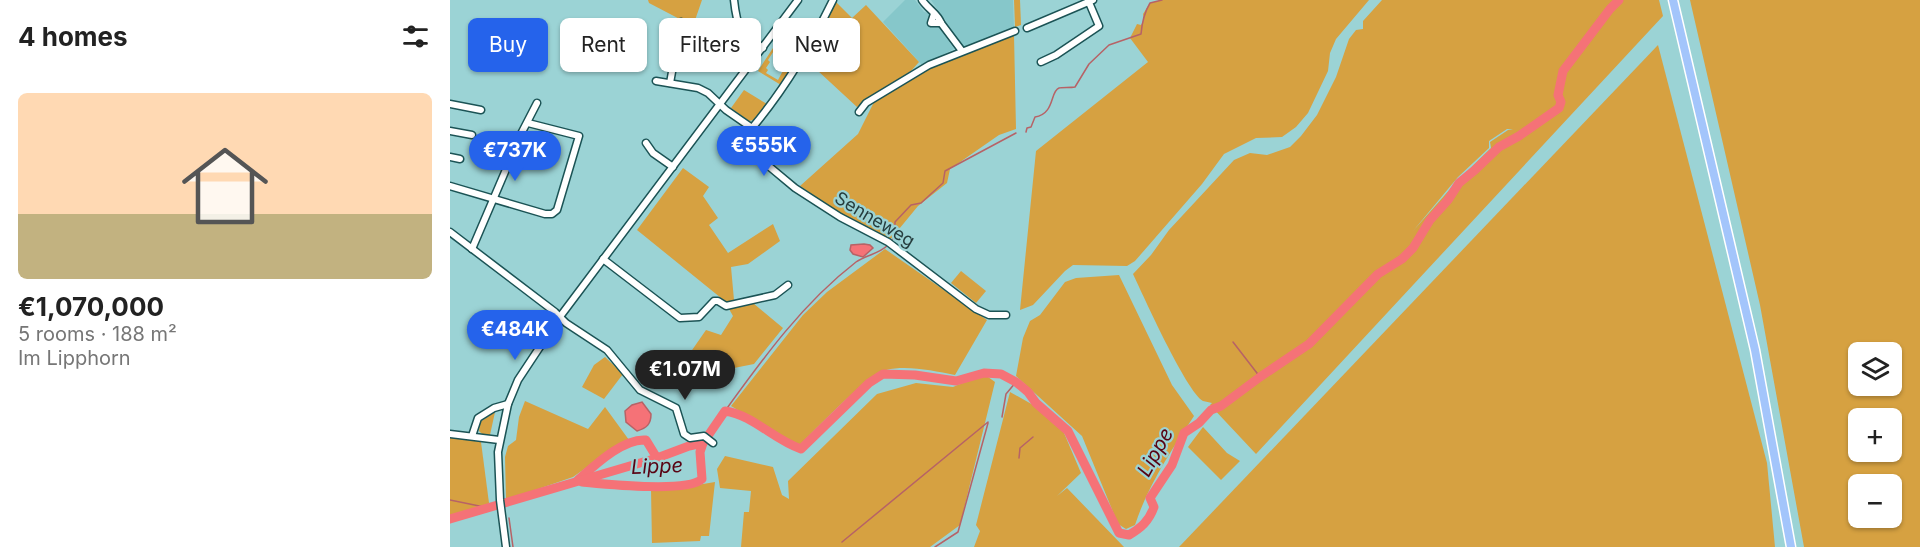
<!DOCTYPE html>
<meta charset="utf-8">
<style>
:root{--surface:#fff;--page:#f2f2f2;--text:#222;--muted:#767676;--line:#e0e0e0;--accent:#2563eb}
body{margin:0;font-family:Inter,sans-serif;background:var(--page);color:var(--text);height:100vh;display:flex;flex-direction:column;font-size:22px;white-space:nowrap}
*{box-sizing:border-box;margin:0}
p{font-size:20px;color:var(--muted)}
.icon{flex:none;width:33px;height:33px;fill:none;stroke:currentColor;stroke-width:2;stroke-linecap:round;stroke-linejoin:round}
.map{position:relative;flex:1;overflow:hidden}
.side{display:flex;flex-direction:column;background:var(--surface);width:450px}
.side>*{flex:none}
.top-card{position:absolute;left:18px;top:18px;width:570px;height:54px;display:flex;gap:12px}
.buttons{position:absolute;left:1398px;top:342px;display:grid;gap:12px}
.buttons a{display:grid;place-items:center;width:54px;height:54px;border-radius:9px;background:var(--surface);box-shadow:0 2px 4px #0004;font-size:30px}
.price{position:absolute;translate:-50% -51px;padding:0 14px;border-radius:21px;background:var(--accent);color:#fff;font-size:20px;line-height:39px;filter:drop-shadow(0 2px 3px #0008)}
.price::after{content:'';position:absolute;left:50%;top:36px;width:18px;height:14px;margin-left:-9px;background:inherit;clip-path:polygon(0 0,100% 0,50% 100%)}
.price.on{background:#222;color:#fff}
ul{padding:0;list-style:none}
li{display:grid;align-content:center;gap:12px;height:318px;padding:0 18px}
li+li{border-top:2px solid var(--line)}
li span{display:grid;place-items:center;height:186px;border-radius:9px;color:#555}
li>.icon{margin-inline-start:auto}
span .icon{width:108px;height:108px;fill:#fffc;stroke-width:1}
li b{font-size:26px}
h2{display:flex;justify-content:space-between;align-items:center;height:72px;padding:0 18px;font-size:26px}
.chip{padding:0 21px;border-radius:9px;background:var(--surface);box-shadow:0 2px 4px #0004;font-size:21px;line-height:54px}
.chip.on{background:var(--accent);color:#fff}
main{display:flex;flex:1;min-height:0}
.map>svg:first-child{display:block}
.built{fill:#86c7ca}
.green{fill:#d6a141;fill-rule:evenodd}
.water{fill:#f57277;stroke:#b76266;stroke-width:1.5}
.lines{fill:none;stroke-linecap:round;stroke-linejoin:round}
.stream{stroke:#b76266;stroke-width:1.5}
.river{stroke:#f57277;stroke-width:9}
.minor-casing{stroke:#1b5355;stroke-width:9}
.highway-casing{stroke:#fff;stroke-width:11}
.minor{stroke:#fff;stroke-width:6}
.highway{stroke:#a3c5fb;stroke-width:8}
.labels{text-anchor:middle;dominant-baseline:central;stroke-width:4.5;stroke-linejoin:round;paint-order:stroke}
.street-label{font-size:18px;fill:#263d3e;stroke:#9bd3d5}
.water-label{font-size:20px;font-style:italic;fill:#580313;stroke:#9bd3d5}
</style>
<main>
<section class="side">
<h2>4 homes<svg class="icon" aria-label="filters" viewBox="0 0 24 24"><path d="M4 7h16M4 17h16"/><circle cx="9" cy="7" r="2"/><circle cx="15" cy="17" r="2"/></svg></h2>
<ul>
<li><span style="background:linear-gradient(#ffd9b3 65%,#c2b280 0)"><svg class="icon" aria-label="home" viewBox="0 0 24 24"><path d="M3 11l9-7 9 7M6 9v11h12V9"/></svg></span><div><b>€1,070,000</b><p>5 rooms · 188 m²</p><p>Im Lipphorn</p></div></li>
</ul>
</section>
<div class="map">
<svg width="1470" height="547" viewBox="0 0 1470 547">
<rect width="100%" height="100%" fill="#9bd3d5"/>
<g class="built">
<path d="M455 0H465L474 12 479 13 504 49 472 65 433 22Z"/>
<path d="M481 0H563L564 28 514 49Z"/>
</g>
<g class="green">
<path d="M198 0H252L243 26 199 3Z"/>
<path d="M564 0H570L571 25 565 27Z"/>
<path d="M712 0H919L886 39 880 53 878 71 858 113 846 127 832 137 806 138 774 154 752 184 685 261 677 266 623 265 615 271 583 305 570 310 586 151 698 62 680 38 687 24 691 25 694 20 693 14 700 3Z"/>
<path d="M932 0H1209L1213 16 806 454 760 405 762 403C759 402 756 402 753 401 736 391 693 295 683 274L701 255 719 230 784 160 800 153 817 155 840 147 851 136 867 115 886 77 899 39 906 30 913 29V21ZM1057 129H1063L1058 130 1040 142 1041 148 1009 179 963 231 1008 177 1039 148V141Z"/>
<path d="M1240 0H1470V547H1354L1310 305ZM1442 352V386H1408V352ZM1442 418V452H1408V418ZM1442 484V518H1408V484Z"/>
<path d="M386 2 402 18 416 5 469 62 461 71 407 107 354 58Z"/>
<path d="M336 29 349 36 341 48 350 54 347 58 325 44Z"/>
<path d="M564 35 566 129 549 135 500 169 497 183 468 206 440 240 387 211 350 186 408 134 424 102 463 76 480 67Z"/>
<path d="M1208 45 1317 463 1325 547H729Z"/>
<path d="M323 48 325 49 318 60 320 62 316 68 318 70 316 73 328 80 336 65 333 63 338 56 346 61 331 85 308 71Z"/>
<path d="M294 90 317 104 307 119 299 121 281 108Z"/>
<path d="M233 168 259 187 253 196 268 218 259 225 278 253 323 224 330 241 298 264 281 267 284 300 276 302 187 230Z"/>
<path d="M435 249 537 320 505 375C483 371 458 365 436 370 418 374 364 431 349 446L281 406 353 315 377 292Z"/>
<path d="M511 271 536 291 526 303 501 283Z"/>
<path d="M669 275 722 385 744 416C721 451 698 485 685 525L676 529 668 524 632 436 566 376 573 338 580 321 590 315 615 282 626 278Z"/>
<path d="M303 303 333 328 304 364 279 369 240 353 256 330 271 335 283 316 279 309Z"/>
<path d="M155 357 173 374 154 399 132 387 144 365Z"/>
<path d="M534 374 545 382 510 525 480 547H291L294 512H299L301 491 270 488 267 469 275 456 323 467 332 495 339 499 338 481 427 394 466 383 503 387Z"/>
<path d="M560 392 585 406 614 433 631 473 607 496 617 488 674 547H524L530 531 526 525Z"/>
<path d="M75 401 138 429 155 407 179 440 161 450 123 477 56 500 55 457 58 446 66 440 69 417Z"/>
<path d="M45 412 40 435H33L29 431 30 422Z"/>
<path d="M753 427 777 453 790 461 771 480 738 447Z"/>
<path d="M0 437 31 442 39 503 34 508 0 517Z"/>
<path d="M265 482 259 536H251L250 541 202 543 201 489 229 488Z"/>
</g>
<g class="water">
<path d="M414 244 420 245 423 248 413 257 403 254 400 250 401 245Z"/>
<path d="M237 361 241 365 239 372C232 374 227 376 222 370L228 362Z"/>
<path d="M192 402 201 414C201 424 197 428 187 431L176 422 175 411 182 405Z"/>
</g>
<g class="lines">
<g class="stream">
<path d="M576 132 577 128 581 127 585 117C605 114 600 91 609 88 613 87 620 88 625 87L639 64 659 45 691 34C692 22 694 13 700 3L712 0"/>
<path d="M441 242 445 236V222L461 205 471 203 493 183 495 171 566 133"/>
<path d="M783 342 810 377"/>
<path d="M275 411C314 357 353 303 406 262 416 255 429 254 438 245"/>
<path d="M552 417 556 394 566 382"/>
<path d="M569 458 570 448 583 437"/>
<path d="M0 500 39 508"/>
<path d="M59 518 63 547"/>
<path d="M392 542 538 422"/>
<path d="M485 547 508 532 538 423"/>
</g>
<g class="river">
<path d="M128 480C144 466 173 438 196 440L207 458"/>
<path d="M132 482C154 484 237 493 252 479L250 452 253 443"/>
<path d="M0 519 207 458 239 446 253 443 275 411C303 415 324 440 351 449L419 383 433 374 465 375 506 381 534 373 551 374 566 382 578 392 586 403 618 431 669 533 679 535C691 528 699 521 704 507L700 498 722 465 734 433 749 423 761 410 771 406 810 377 859 344 928 274 952 259 963 248 980 220 998 200 1009 183 1025 170 1049 147 1069 136 1109 108 1111 102 1108 95 1113 71 1160 9 1169 0"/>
</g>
<defs>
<g id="minor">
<path d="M284 0C287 29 290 32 313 48"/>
<path d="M472 0C478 9 488 14 491 23L512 51"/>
<path d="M484 14 481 23H491"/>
<path d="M577 28 643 0"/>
<path d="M227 40 236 42"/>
<path d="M591 62 606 55 649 26 638 0"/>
<path d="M206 81 248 88 258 93 276 110 302 128 309 158 345 188 390 217 438 242 526 309 539 315H556"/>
<path d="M220 83 231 22"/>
<path d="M0 104 31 110"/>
<path d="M409 112 416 103 479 65 565 31"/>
<path d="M302 128C334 90 361 45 383 0"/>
<path d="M0 131 22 135"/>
<path d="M196 143 203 153 223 167"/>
<path d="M0 157 10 159"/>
<path d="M0 186 95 214H102L107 210 129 136 78 123"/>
<path d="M0 232 105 312 116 323 157 350 190 390 226 408 234 434 240 438 254 436 263 443"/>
<path d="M22 249 72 132 87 103"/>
<path d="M153 259 230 318 249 317 264 301H268L276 306 325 295 338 285"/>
<path d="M0 434 49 440"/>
<path d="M22 436 28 418 44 408 58 404"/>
<path d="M56 547 50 500 48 452 58 404 68 380 109 318 348 0"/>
</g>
<path id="highway" d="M1223 0 1305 350 1341 547"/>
</defs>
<use href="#minor" class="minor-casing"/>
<use href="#highway" class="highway-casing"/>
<use href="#minor" class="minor"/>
<use href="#highway" class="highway"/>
</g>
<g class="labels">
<g class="street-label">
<text transform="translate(425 219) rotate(31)">Senneweg</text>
</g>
<g class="water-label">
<text transform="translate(705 452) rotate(-61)">Lippe</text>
<text transform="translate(207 466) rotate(-2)">Lippe</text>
</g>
</g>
</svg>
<div class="buttons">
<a><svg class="icon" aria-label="layers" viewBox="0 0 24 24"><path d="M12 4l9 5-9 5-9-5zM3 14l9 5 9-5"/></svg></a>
<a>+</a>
<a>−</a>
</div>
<b class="price" style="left:314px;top:177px">€555K</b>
<b class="price" style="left:65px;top:182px">€737K</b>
<b class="price" style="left:65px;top:361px">€484K</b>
<b class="price on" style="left:235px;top:401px">€1.07M</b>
<div class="top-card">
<a class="chip on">Buy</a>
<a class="chip">Rent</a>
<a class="chip">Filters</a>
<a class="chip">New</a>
</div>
</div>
</main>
